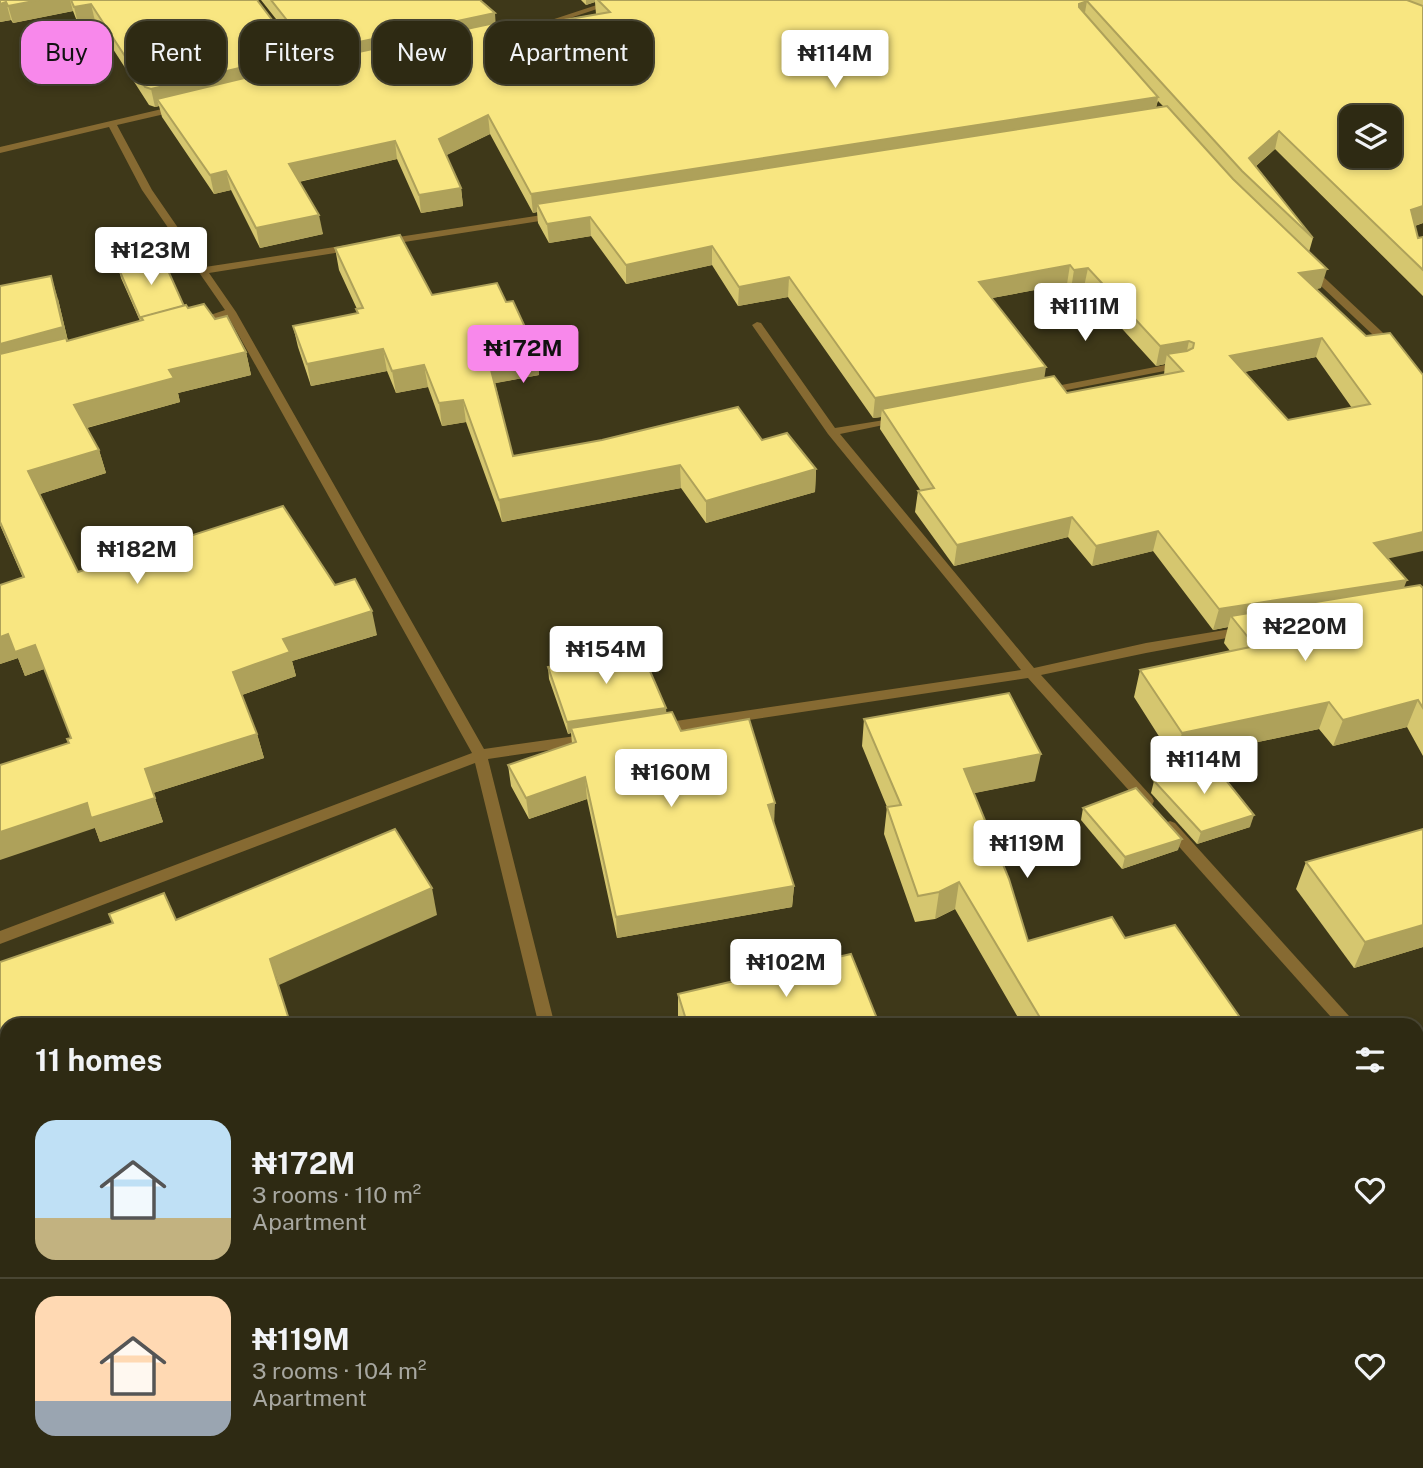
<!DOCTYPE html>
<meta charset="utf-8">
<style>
:root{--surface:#2e2a13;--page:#36321c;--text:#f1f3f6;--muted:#a7a7a0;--line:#494633;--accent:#f888eb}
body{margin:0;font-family:"Public Sans",sans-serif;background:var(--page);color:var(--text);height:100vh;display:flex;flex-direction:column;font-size:26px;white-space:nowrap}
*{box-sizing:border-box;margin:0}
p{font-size:23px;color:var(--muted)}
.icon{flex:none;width:38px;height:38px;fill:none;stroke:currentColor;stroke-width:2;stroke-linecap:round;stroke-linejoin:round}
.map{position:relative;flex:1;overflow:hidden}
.panel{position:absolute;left:0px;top:1018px;width:1424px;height:450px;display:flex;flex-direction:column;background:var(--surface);border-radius:21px 21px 0 0;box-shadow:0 4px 10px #0003,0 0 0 2px var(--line)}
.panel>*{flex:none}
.hud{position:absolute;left:21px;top:21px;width:700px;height:63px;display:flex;gap:14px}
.controls{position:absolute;left:1339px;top:105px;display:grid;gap:14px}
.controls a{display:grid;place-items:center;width:63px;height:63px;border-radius:14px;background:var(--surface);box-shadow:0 4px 10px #0003,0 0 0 2px var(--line);font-size:35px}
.price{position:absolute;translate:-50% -60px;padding:0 16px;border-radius:7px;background:#fff;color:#222;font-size:23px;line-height:46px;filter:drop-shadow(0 2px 4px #0008)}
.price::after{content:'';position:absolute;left:50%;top:42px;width:21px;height:16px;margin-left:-10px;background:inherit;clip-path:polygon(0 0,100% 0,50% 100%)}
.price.active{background:var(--accent);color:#111}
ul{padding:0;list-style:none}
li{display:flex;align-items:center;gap:21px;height:175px;padding:0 35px}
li+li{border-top:2px solid var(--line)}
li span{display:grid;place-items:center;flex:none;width:196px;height:140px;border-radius:21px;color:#555}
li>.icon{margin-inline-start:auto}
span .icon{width:84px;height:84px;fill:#fffc;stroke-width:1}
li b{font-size:30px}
h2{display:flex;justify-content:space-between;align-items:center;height:84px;padding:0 35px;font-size:30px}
.chip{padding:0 24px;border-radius:21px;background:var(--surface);box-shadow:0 4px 10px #0003,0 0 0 2px var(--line);font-size:24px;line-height:63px}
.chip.active{background:var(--accent);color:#111}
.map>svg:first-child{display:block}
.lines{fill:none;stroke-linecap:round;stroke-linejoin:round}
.minor{fill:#866a32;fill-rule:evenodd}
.wall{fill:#d5c66f;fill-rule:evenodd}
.shaded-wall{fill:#aea15a}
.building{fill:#f8e681;stroke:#aea15a;stroke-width:2;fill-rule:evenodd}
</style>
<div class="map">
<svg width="1423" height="1468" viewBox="0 0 1423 1468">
<rect width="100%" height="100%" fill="#3e3819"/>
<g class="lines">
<g class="minor">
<path d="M612 0H624L540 28 533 26Z"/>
<path d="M179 105 184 108 182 110 117 125 152 190 205 267 354 244 359 247 354 250 209 273 236 312 484 749 590 734 597 739 590 744 488 759 555 1026H539L475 763 0 944V931L472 753 228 316 195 325 190 322 225 310 142 190 109 127 0 153V147Z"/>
<path d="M555 213 560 216 559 218 385 245 380 242 385 239Z"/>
<path d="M1310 267 1314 268 1396 345V349H1388L1306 272 1305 270Z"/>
<path d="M757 322 761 323 835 428 903 417V421L840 434 1034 668 1146 643 1243 627 1248 628 1250 631 1243 635 1146 653 1041 675 1152 797 1154 801 1152 805H1142L1028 678 662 733 657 732 655 728 657 724 662 723 1021 670 828 434 752 325Z"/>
<path d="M1181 362 1187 365 1185 367 1046 394 1040 391 1046 388Z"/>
<path d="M1170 821 1175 823 1358 1026H1339L1165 831 1163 827 1165 823Z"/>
<path d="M1418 1102 1423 1103V1124L1418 1122Z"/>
<path d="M755 1461H775L778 1468H758Z"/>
</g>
</g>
<g class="wall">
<path d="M0 0H257L298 54 300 64 310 62 261 0H480L495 13V23L512 29 596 14 595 2 586 5 581 0H1423V223L1415 226 1418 238 1423 237V296L1275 149 1256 166 1313 238 1309 252 1321 288 1316 289 1366 336 1388 559 1404 588H1423V756L1407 727 1333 746 1319 729 1174 760 1134 697 1140 670 1230 651 1224 643 1228 627 1213 630 1153 551 1092 566 1068 537 954 566 915 512 918 491H921L880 429 881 417 873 418 788 297 738 306 712 265 626 284 591 236 549 243 538 223 537 212 533 213 490 134 446 155 461 188 463 206 421 213 397 159 299 182 323 234 260 248 231 190 214 194 162 117 159 106 155 107 149 105 95 21 78 24 73 11 13 23 11 20 0 22ZM1158 101 1163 106 1156 107ZM1067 284 1071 289 1084 287 1156 366 1165 364 1164 375 1067 393 1044 378 992 298ZM1316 357 1352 408 1288 420 1244 372Z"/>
<path d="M335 248 432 295 506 302 537 353 539 375 495 383 513 456 762 440 816 469 815 492 706 523 681 488 502 522 466 422 442 426 428 387 396 393 387 371 311 386 298 347 293 326 357 314V309L339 270Z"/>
<path d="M118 267 188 308 215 319 246 352 251 375 178 393 180 402 87 428 99 450 106 473 40 494 78 572 335 585 377 635 292 661 296 676 242 695 257 734 264 758 153 793 163 822 100 842 95 828 69 743 71 738 44 669 25 676 18 658 0 664V585L23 578 0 525V286L58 299 68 341 140 321 121 278Z"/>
<path d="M548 667 666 708V713L681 731 774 825 794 886 792 907 617 938 587 799 529 819 511 786 508 765 572 743 571 733 568 734 549 679Z"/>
<path d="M864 719 1035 781 974 793 1028 941 1125 938 1246 1026H1023L955 909 935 919 915 922 884 834 887 807 862 746Z"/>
<path d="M1154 781 1250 827 1197 844 1151 793Z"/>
<path d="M1083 808 1178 850 1122 869 1081 820Z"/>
<path d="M1423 829V947L1354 968 1296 889 1306 862Z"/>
<path d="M678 994 880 1026H681L678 1016Z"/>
<path d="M620 1461H678L681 1468H623Z"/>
<path d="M892 1461H1208L1192 1468H895Z"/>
</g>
<g class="shaded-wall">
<path d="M39 0H70L73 11 13 23 8 6Z"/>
<path d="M586 0H595V2L586 5Z"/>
<path d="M1087 1 1084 18 1076 21 1079 4Z"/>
<path d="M6 2 11 20 0 22V4Z"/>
<path d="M91 4 95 21 78 24 74 7Z"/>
<path d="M495 13 496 30 315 69 312 52Z"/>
<path d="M298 54 301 71 157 99 159 106 155 107 151 89Z"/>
<path d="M1158 97 1155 115 537 204V212L533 213 531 194Z"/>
<path d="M488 115 490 134 441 158 439 139Z"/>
<path d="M1279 131 1275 149 1246 175 1249 158Z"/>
<path d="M395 141 397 159 293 183 289 164Z"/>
<path d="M226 171 231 190 214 194 210 175Z"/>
<path d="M461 188 463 206 421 213 419 195Z"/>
<path d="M1423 206V223L1405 229 1411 210Z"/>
<path d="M319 215 323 234 260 248 256 228Z"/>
<path d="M590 217 591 236 549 243 547 224Z"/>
<path d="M712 246V265L626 284V265Z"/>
<path d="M1070 265 1067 284 976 301 979 282Z"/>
<path d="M1088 268 1084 287 1071 289 1074 270Z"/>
<path d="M1327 269 1321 288 1293 292 1299 273Z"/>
<path d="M51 276 58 299 70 350 0 369V344Z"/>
<path d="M789 277 788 297 738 306 739 287Z"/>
<path d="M1322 338 1316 357 1225 376 1230 356Z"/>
<path d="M1189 341 1185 360 1167 354 1165 364 1156 366 1160 346Z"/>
<path d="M383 349 387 371 311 386 307 364Z"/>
<path d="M246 352 251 375 178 393 180 402 82 429 74 405 169 370Z"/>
<path d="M537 353 539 375 491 384 489 362Z"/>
<path d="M424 365 428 387 396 393 392 371Z"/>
<path d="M1046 367 1043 387 882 409 881 417 873 418 875 398Z"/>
<path d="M463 400 466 422 442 426 439 403Z"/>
<path d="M99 450 106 473 37 495 28 471Z"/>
<path d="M680 465 681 488 502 522 499 500Z"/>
<path d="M816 469 815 492 706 523V501Z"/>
<path d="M1072 517 1068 537 954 566 957 545Z"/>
<path d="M1158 531 1153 551 1092 566 1096 546Z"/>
<path d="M1423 532V551L1367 563 1374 543Z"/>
<path d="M1407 580 1399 600 1231 616 1228 627 1213 630 1219 609Z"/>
<path d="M372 611 377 635 292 661 296 676 239 696 233 672 283 639Z"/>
<path d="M8 634 35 645 44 669 25 676 18 658 0 664V637Z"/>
<path d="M1418 700 1407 727 1333 746 1343 720Z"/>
<path d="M1329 702 1319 729 1174 760 1182 733Z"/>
<path d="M666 708 667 719 571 728V733L568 734 567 722Z"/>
<path d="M257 734 264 758 153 793 145 769Z"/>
<path d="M1041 754 1035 781 960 796 964 769Z"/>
<path d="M585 777 587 799 529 819 526 798Z"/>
<path d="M155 798 163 822 100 842 95 828 0 860V832L87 803Z"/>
<path d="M775 803 774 825 768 805Z"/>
<path d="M1254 815 1250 827 1197 844 1201 832Z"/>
<path d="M1182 839 1178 850 1122 869 1125 857Z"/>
<path d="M959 882 955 909 935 919 939 892Z"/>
<path d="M794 886 792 907 617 938 616 917Z"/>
<path d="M432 888 437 915 279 985 270 959Z"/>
<path d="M1423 925V947L1354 968 1365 942Z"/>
<path d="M7 1048V1080L0 1082V1051Z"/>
<path d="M7 1297V1327L0 1330V1300Z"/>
<path d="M466 1461H510L495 1468H451Z"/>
<path d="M1166 1461H1208L1192 1468H1149Z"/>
<path d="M1118 1464 1116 1468H1107Z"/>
</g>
<g class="building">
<path d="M0 0H39L8 6 6 2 0 4Z"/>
<path d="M71 0H257L298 54 151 89 145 87 91 4 74 7Z"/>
<path d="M271 0H480L495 13 312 52Z"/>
<path d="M598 0H1407L1423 6V206L1411 210 1418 238 1423 237V270L1279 131 1249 158 1313 238 1242 171 1087 1 1079 4V7L1158 97 531 194 488 115 439 139 461 188 419 195 395 141 289 164 319 215 256 228 226 171 210 175 157 99 307 63 504 21 512 29 610 12ZM1351 117H1390V156H1351Z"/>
<path d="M1167 106 1233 179 1327 269 1299 273 1366 336 1390 333 1423 375V532L1374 543 1407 580 1219 609 1158 531 1096 546 1072 517 957 545 918 491 934 488 882 409 1054 376 1067 393 1183 371 1167 354 1187 351 1193 348 1194 343 1189 341 1160 346 1088 268 1074 270 1070 265 979 282 1046 367 875 398 789 277 739 287 712 246 626 265 590 217 547 224 537 204ZM1322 338 1370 404 1288 420 1230 356Z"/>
<path d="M400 235 432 295 497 283 506 302 513 301 537 353 489 362 513 456 602 440 738 407 762 440 787 433 816 469 706 501 680 465 499 500 463 400 439 403 424 365 392 371 383 349 307 364 293 326 358 313 356 309 363 308 335 248Z"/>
<path d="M162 257 184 306 140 318 118 267Z"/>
<path d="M51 276 63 327 0 344V286Z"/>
<path d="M204 304 215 319 227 316 246 352 169 370 174 378 74 405 99 450 28 471 78 572 283 506 335 585 355 579 372 611 283 639 290 652 233 672 257 734 145 769 155 798 91 818 87 803 0 832V765L69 743 67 739 71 738 35 645 15 652 8 634 0 637V585L24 577 0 522V354L66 338 67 341 143 320 141 317 186 305 188 308Z"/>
<path d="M1420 585 1423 588V708L1418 700 1343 720 1329 702 1182 733 1140 670 1255 646 1231 616Z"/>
<path d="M640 648 666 708 567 722 548 667Z"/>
<path d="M1009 693 1041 754 964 769 1009 879 1028 941 1112 917 1125 938 1175 925 1246 1026H1045L959 882 939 892 918 896 887 807 901 805 864 719Z"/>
<path d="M672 712 681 731 749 719 775 803 768 805 794 886 616 917 585 777 526 798 508 765 576 742 571 728Z"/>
<path d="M1209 759 1254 815 1201 832 1154 781Z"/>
<path d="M1136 788 1182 839 1125 857 1083 808Z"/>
<path d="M395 829 432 888 270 959 291 1026H73L72 1024 68 1026H7V1048L0 1051V962L113 923 109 914 164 893 176 920Z"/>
<path d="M1423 829V925L1365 942 1306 862Z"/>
<path d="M851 954 880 1026H688L678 994Z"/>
<path d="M7 1208V1297L0 1300V1211Z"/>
<path d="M232 1461H285L288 1468H218Z"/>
<path d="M437 1461H466L451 1468H439Z"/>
<path d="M628 1461H678L681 1468H631Z"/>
<path d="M906 1461H1166L1149 1468H1120L1118 1464 1107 1468H909Z"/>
</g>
</svg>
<div class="controls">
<a><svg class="icon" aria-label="layers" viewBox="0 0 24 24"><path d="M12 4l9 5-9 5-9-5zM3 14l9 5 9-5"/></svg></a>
</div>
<b class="price" style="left:835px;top:90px">₦114M</b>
<b class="price" style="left:151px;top:287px">₦123M</b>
<b class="price" style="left:1085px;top:343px">₦111M</b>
<b class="price active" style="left:523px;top:385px">₦172M</b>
<b class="price" style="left:137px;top:586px">₦182M</b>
<b class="price" style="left:1305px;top:663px">₦220M</b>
<b class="price" style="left:606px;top:686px">₦154M</b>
<b class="price" style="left:1204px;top:796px">₦114M</b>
<b class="price" style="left:671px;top:809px">₦160M</b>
<b class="price" style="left:1027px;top:880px">₦119M</b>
<b class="price" style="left:786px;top:999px">₦102M</b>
<div class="hud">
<a class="chip active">Buy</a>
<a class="chip">Rent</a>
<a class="chip">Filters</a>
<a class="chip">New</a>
<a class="chip">Apartment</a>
</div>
<section class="panel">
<h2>11 homes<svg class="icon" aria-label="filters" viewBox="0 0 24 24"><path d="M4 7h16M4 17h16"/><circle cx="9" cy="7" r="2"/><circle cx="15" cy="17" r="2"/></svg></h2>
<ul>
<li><span style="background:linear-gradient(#bfe0f5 70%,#c2b280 0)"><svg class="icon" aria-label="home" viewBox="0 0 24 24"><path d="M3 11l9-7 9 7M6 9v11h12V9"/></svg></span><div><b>₦172M</b><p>3 rooms · 110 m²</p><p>Apartment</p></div><svg class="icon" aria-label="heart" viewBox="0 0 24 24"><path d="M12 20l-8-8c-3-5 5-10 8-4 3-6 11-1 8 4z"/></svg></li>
<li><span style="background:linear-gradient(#ffd9b3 75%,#9aa5b1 0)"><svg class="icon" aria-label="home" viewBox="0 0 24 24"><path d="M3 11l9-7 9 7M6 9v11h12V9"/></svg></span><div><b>₦119M</b><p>3 rooms · 104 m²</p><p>Apartment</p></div><svg class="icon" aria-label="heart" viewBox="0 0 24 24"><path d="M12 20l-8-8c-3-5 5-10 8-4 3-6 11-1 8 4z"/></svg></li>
</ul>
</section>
</div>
